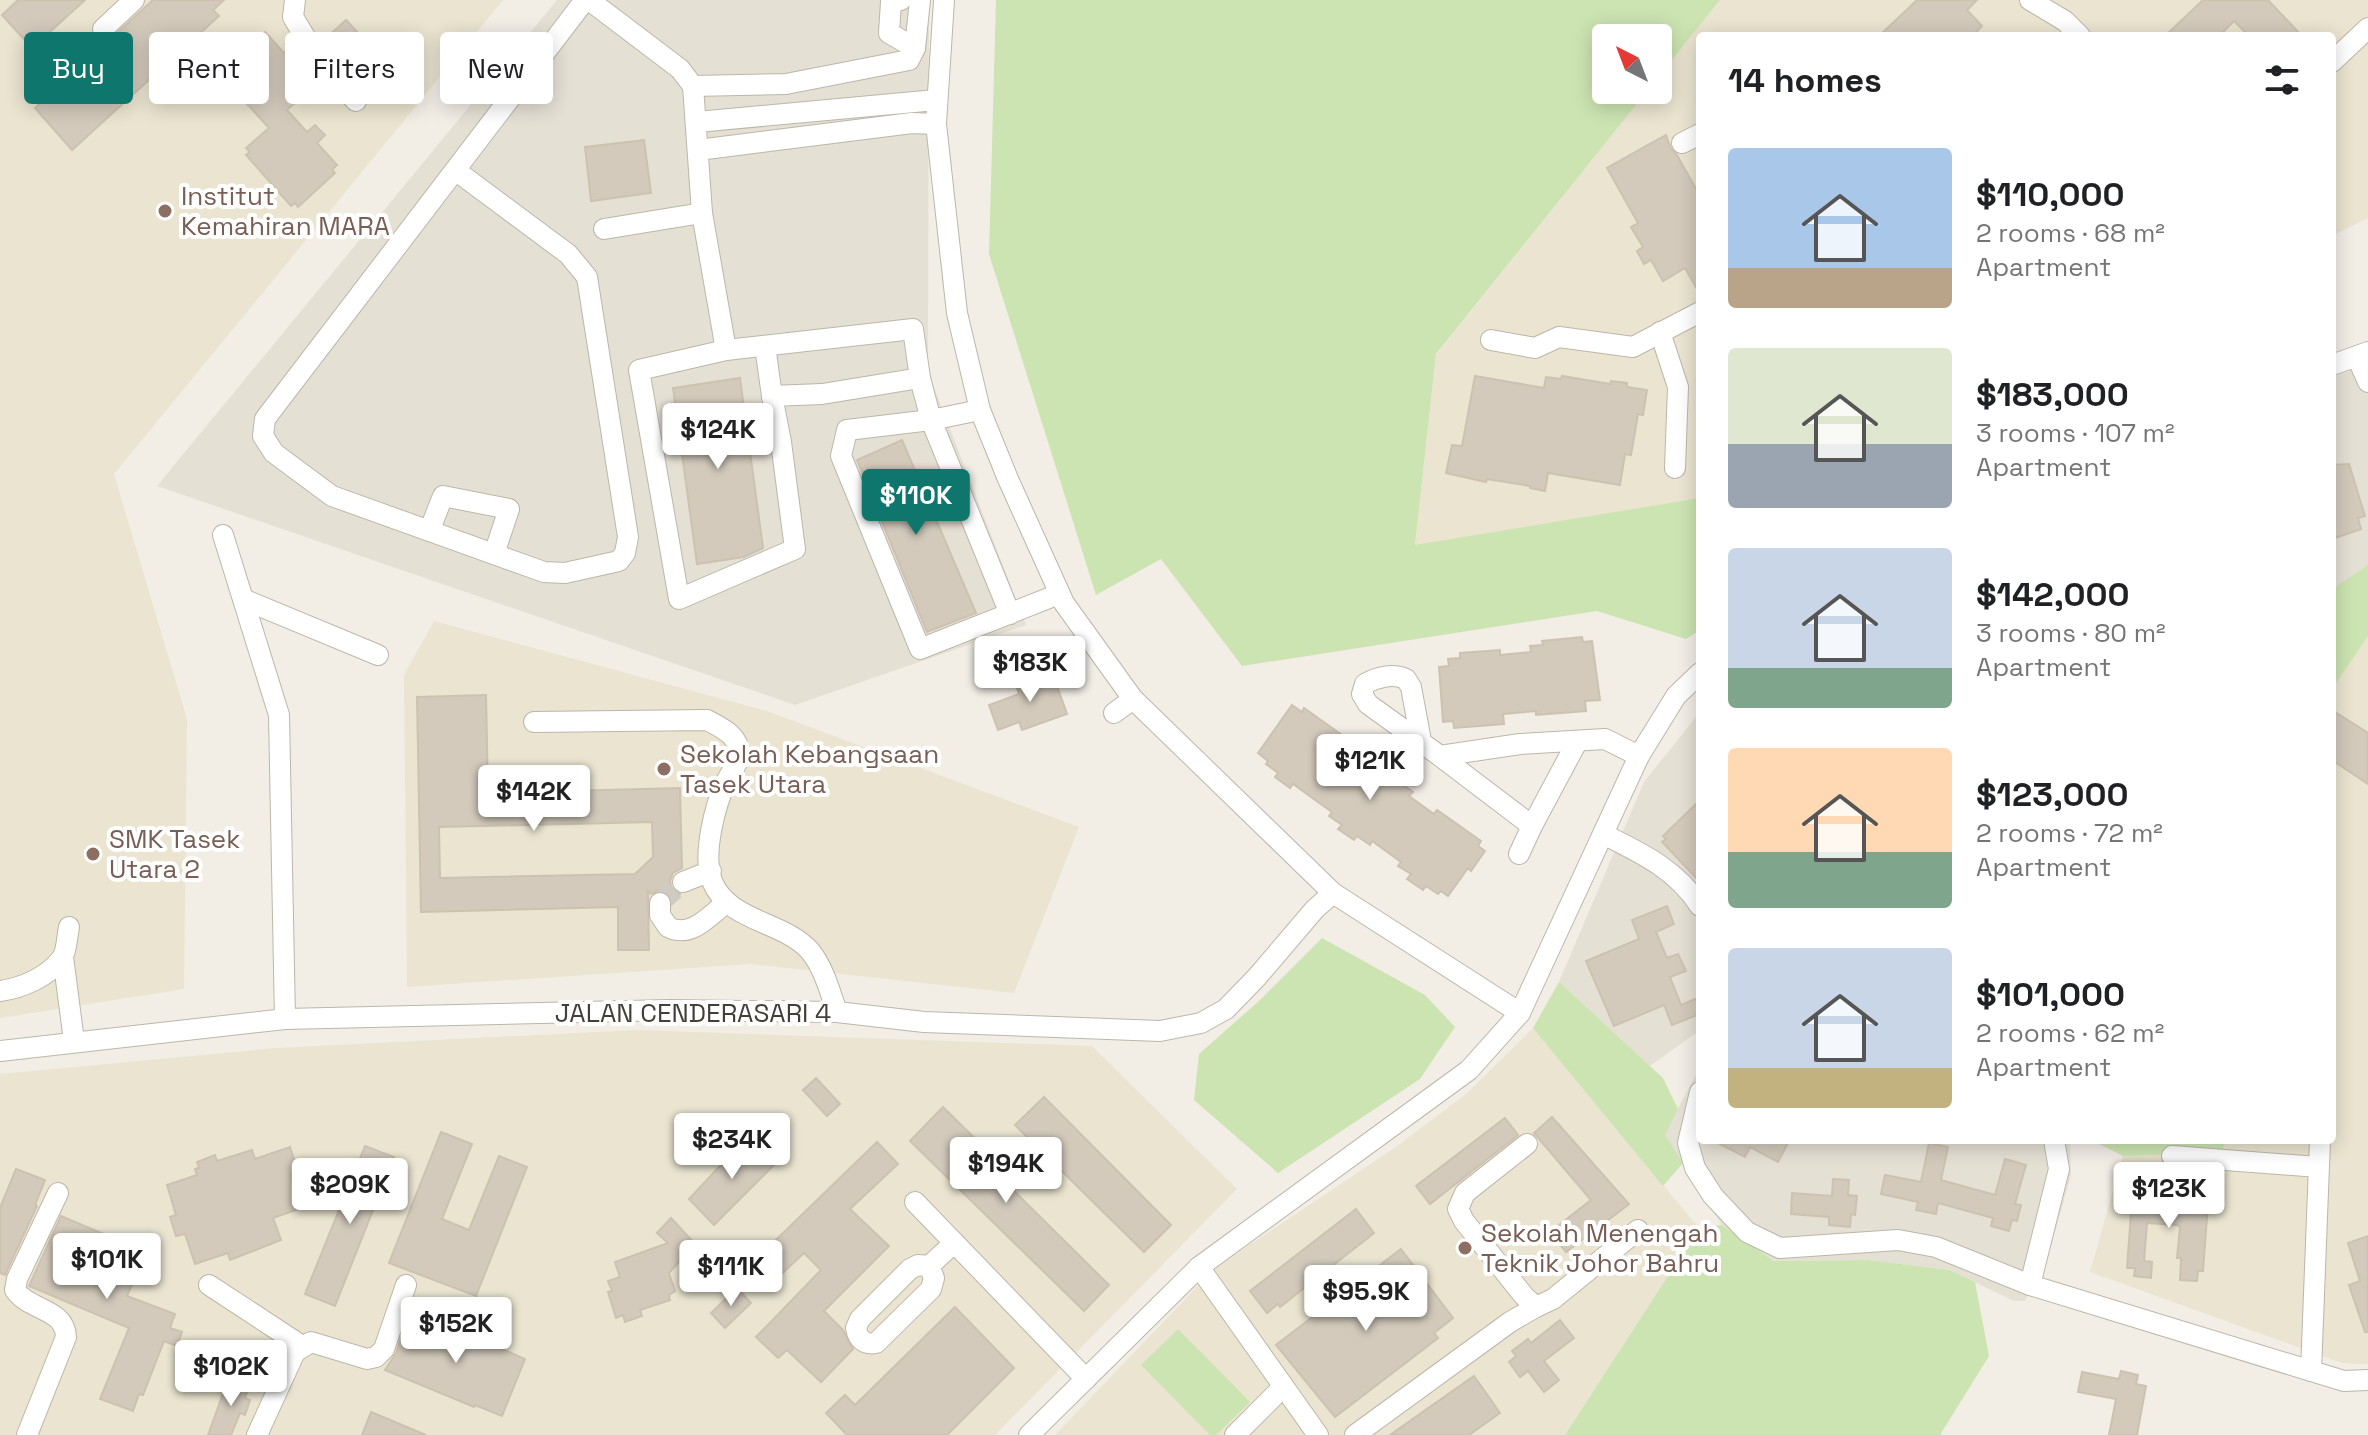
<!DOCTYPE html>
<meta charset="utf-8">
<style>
:root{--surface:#fff;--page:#f2f2f2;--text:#202124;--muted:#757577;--accent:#0f766e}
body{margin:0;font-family:"Space Grotesk",sans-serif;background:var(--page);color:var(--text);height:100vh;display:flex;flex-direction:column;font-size:30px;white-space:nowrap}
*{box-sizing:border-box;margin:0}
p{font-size:26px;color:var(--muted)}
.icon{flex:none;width:44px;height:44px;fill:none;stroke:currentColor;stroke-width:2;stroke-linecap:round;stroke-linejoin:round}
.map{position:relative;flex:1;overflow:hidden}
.sheet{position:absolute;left:1696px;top:32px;width:640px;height:1112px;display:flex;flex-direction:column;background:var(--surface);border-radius:8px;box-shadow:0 4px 20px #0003}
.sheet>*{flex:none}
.top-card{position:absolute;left:24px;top:32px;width:760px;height:72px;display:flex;gap:16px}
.needle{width:52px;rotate:318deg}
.fabs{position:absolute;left:1592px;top:24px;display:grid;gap:16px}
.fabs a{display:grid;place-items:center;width:80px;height:80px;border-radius:8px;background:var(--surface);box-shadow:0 4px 20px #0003;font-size:40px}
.price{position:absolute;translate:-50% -68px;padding:0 18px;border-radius:8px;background:#fff;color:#222;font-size:26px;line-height:52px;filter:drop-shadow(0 2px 4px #0008)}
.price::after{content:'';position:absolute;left:50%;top:48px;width:24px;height:18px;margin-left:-12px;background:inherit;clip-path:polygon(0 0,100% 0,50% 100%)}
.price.selected{background:var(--accent);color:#fff}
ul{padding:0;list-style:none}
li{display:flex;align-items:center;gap:24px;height:200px;padding:0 32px}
li span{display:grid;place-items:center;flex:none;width:224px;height:160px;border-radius:8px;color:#555}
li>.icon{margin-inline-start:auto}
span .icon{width:96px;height:96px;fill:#fffc;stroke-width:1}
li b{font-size:34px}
h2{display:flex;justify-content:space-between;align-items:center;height:96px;padding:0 32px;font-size:34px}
.pill{padding:0 28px;border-radius:8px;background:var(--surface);box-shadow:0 4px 20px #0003;font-size:28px;line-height:72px}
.pill.selected{background:var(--accent);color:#fff}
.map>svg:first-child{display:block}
.residential{fill:#e5e0d4}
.education{fill:#eae4d0}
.green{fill:#cce4b1}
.building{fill:#d3cabc;stroke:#cdc2b0;stroke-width:2;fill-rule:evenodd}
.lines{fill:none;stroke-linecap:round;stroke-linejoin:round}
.minor-tunnel{stroke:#cfcbc3;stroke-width:20;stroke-dasharray:20 10;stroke-linecap:butt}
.minor-casing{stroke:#bdb6a9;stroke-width:22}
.minor{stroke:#fff;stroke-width:20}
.education-dot{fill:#8d6e63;stroke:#fff;stroke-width:3}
.labels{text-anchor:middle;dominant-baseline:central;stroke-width:8;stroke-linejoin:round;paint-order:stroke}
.education-label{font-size:26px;fill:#785e54;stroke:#fff;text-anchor:start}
.street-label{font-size:26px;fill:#443f36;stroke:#fff}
</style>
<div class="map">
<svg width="2368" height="1435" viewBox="0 0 2368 1435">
<rect width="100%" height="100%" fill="#f2eee6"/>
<g class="residential">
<path d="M557 0H929L928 372 1026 625 795 705 157 486Z"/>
<path d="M2368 365V565L2332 589V377Z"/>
<path d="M1700 712V1030L1650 1066 1559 982 1644 782Z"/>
<path d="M1700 1067V1140H2070L2071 1175 2051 1246 2025 1301H2014L1949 1270 1869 1260 1774 1261 1722 1225 1664 1135Z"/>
</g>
<g class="education">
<path d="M0 0H503L114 474 187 719 184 989 0 1018Z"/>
<path d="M1720 0H2368V218L2332 236V36H1700V498L1415 546 1436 355 1648 90H1658V77Z"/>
<path d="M434 621 767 711 1079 827 1014 993 751 964 407 987 404 675Z"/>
<path d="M2368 636V1364L2342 1363 2090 1272 2123 1156 2221 1153 2226 1140H2332V689Z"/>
<path d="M1533 1028 1699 1228 1565 1435H1055L1215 1268 1396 1147 1466 1094Z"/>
<path d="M637 1030 1092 1046 1237 1189 995 1435H0V1074L276 1048Z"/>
</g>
<g class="green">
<path d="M996 0H1720L1658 77V38H1606V90H1648L1436 354 1415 545 1700 498V630L1686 639 1597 611 1242 666 1161 559 1096 595 989 254Z"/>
<path d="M2368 565V636L2332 689V589Z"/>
<path d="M1322 938 1425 995 1455 1027 1420 1079 1278 1173 1194 1100 1199 1054 1260 1000Z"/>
<path d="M1559 982 1663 1078 1678 1109 1665 1135 1683 1163 1663 1186 1533 1028Z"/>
<path d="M2091 1140H2226L2221 1153 2123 1156Z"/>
<path d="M1722 1225 1774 1261 1869 1260 1949 1270 1975 1282 1989 1356 1940 1435H1565L1699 1228Z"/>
<path d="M1178 1329 1250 1402 1216 1435H1210L1141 1365Z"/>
</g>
<g class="building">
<path d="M18 0H85L32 48 2 15Z"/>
<path d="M153 0H224L213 10 219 16 72 150 35 108Z"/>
<path d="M1917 0H1977L1967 10 1982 26 1973 36H1879Z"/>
<path d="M2203 0H2268L2302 36H2249L2234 21 2219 36H2165Z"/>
<path d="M346 20 403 81 379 103 323 41Z"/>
<path d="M265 32 284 53 291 47 300 57 293 64 314 86 287 110 307 132 315 125 325 135 317 143 337 165 332 170 335 173 298 207 295 203 291 206 246 155 250 152 246 148 269 128 217 71 259 34 261 36Z"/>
<path d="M1666 135 1671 149 1677 155 1700 196V294L1685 268 1663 281 1651 260 1644 264 1637 251 1643 247 1631 227 1638 223 1607 168Z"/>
<path d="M644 140 651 193 591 201 585 147Z"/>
<path d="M1475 376 1544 388 1546 377 1561 379 1562 376 1610 384 1611 381 1627 383V387L1647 390 1643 415 1638 414 1631 455 1625 454 1620 485 1548 473 1545 491 1530 488V486L1487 479 1486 482 1446 473 1452 445 1462 446Z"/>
<path d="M740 378 763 548 744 557 697 564 673 388Z"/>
<path d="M902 440 976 613 927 632 857 460Z"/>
<path d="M2349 464 2365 516 2358 518 2361 529 2332 539V465Z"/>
<path d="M1582 637 1583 642 1592 641 1600 700 1585 701 1586 711 1536 715V711L1503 714 1504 724 1454 728 1453 721 1443 722 1439 667 1449 666 1448 659 1460 658V653L1500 650V655L1531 652 1530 646 1543 645 1542 641Z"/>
<path d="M1052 672 1067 714 1022 730 1019 722 998 730 989 705 1019 694 1016 685Z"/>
<path d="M486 695 488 793 680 788 682 868 673 873 670 881 671 887 680 894 673 901 666 891 659 890 651 894 648 891 649 950H618V907L421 912 417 697ZM652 822 653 857 635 874 440 878 439 827Z"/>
<path d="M1292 705 1302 712 1304 708 1349 740 1346 745 1413 792 1409 796 1434 814 1437 810 1481 841 1478 846 1485 851 1471 871 1468 868 1448 896 1441 891 1438 894 1426 886 1423 890 1407 879 1411 874 1398 866 1401 862 1372 841 1370 845 1357 836 1354 840 1338 829 1342 825 1329 816 1332 812 1322 805 1293 784 1290 788 1275 777 1278 773 1266 764 1268 761 1258 753Z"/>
<path d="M2332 710 2368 733V784L2332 760Z"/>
<path d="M1700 800V882L1662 842 1666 839 1663 836Z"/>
<path d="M1667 906 1674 924 1656 932 1667 958 1678 954 1686 971 1670 977 1681 1005 1700 997V1014L1672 1025 1664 1005 1614 1026 1586 961 1639 939 1632 920Z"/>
<path d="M816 1078 840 1104 827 1116 803 1090Z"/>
<path d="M1044 1097 1171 1225 1144 1252 1015 1125Z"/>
<path d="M943 1107 1018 1181 1011 1188 1109 1285 1084 1311 910 1141Z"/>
<path d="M1552 1117 1629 1204 1566 1252 1550 1232 1591 1200 1534 1133Z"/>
<path d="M1505 1118 1518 1135 1430 1204 1416 1186Z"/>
<path d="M441 1132 472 1144 442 1219 469 1230 499 1156 527 1167 476 1296 389 1263Z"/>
<path d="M747 1137 775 1164 714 1225 689 1199Z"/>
<path d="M1712 1140H1778L1787 1145 1778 1162 1750 1147 1745 1157Z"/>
<path d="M877 1142 898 1164 850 1209 889 1246 824 1311 843 1330 853 1349 821 1382 787 1350 778 1358 756 1337 821 1270 804 1253 772 1283 752 1263Z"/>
<path d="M1929 1143 1948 1147 1941 1180 1995 1195 2005 1159 2026 1165 2015 1204 2021 1205 2017 1221 2012 1220 2009 1231 1991 1226 1993 1218 1938 1203 1936 1214 1916 1210 1918 1202 1881 1194 1885 1175 1921 1182Z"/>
<path d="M365 1146 394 1157 335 1306 305 1294Z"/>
<path d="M290 1147 298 1172 291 1175 302 1208 273 1218 281 1240 230 1260 228 1253 195 1264 185 1234 176 1236 170 1217 176 1215 167 1185 197 1175 195 1169 199 1168 197 1162 215 1155 217 1161 252 1150 255 1159Z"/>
<path d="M16 1169 45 1180 35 1205 37 1206 5 1275 0 1273V1208Z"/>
<path d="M1833 1179 1849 1180 1848 1195 1857 1196 1855 1215 1851 1214 1850 1227 1829 1225V1217L1791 1214 1792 1193 1832 1196Z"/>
<path d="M2138 1191 2203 1195V1204H2208L2203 1271H2198L2197 1281 2180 1280 2181 1258H2177L2180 1227 2177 1225 2147 1223 2144 1261 2152 1262 2151 1278 2134 1276 2135 1268H2127L2132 1200H2137Z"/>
<path d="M1356 1209 1374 1233 1280 1307 1278 1304 1267 1313 1250 1291Z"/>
<path d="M61 1216 146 1252 127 1296 175 1314 170 1328 182 1332 177 1346 164 1341 143 1395 139 1394 133 1411 100 1399 129 1328 29 1286Z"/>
<path d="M671 1218 695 1244 669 1273 675 1291 669 1295 670 1300 640 1310 642 1316 625 1322 623 1315 616 1318 608 1292 612 1291 608 1281 620 1277 615 1262 668 1243 657 1233Z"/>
<path d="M2368 1236V1332H2365L2349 1285 2360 1281 2348 1243Z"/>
<path d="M1401 1249 1453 1318 1434 1333 1438 1338 1335 1417 1276 1345Z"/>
<path d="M737 1288 751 1303 725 1328 711 1313Z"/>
<path d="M955 1307 1014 1368 947 1435H847L826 1413 845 1395 855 1405Z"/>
<path d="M409 1315 436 1326 438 1321 525 1359 502 1416 475 1405 474 1407 385 1370 396 1353Z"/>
<path d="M1560 1320 1574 1338 1544 1361 1559 1380 1544 1392 1528 1371 1520 1377 1509 1362 1516 1356 1512 1351 1528 1339 1531 1343Z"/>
<path d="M2121 1371 2138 1375 2136 1384 2146 1386 2137 1435H2109L2116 1399 2078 1392 2082 1372 2119 1379Z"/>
<path d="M1474 1376 1500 1413 1469 1435H1390Z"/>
<path d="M234 1377 251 1383 245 1398 250 1400 245 1415 240 1413 231 1435H208L227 1383 231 1385Z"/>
<path d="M371 1412 426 1435H362Z"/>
</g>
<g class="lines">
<path class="minor-tunnel" d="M660 903 683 882"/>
<defs>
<g id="minor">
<path d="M295 0 293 17 320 62 356 101"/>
<path d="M589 0 680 69 693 86 702 213 726 350 913 329 920 378 931 420 980 410"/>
<path d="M901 0 891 2 889 33 915 48"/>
<path d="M944 0 936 124 957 313 980 410 1008 479 1064 603 1133 699 1333 893 1520 1013"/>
<path d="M2030 0 2065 21 2080 36"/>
<path d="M103 29 134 0"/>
<path d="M2332 62 2368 28"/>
<path d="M693 86 786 84 909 60 915 48 920 0"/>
<path d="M697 122 936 100"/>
<path d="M1682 143 1700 134"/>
<path d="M698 150 912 123 936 124"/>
<path d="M455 170 568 254 587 277 628 537 625 553 619 561 565 573 544 572 332 496 274 453 263 436 265 419 585 0"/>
<path d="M604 229 702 213"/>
<path d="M1660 332 1678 387 1675 468"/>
<path d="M1491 340 1535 348 1559 337 1633 347 1700 312"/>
<path d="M765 346 772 396 822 394 920 378"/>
<path d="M726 350 639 370 679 599 795 549 781 442 772 396"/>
<path d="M2357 357 2368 382"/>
<path d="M2332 365 2368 352"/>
<path d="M430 529 443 496 509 509 494 554"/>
<path d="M223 535 279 715 285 1019"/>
<path d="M243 599 378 655"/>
<path d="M1010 614 931 420 847 430 841 456 920 649 1059 594"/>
<path d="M1114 713 1133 699"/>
<path d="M534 722 707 720C720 727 739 735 739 753 740 761 731 772 727 780 715 804 702 855 712 881 728 922 784 921 810 951 824 968 830 992 837 1012"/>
<path d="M1421 741 1411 687 1406 679C1393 673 1377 677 1365 684L1362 694 1368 704 1440 756 1520 744 1605 739 1639 756"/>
<path d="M1440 756 1532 826 1519 854"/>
<path d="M1532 826 1577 742"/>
<path d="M1603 834C1641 853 1676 869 1700 906"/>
<path d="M683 882 711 871"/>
<path d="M660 903V915L668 927C691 939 709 916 727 902"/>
<path d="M63 957 74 1041"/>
<path d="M0 991C22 988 48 977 62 958 67 951 67 936 69 927"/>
<path d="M0 1051 285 1019 669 1010 837 1012 924 1022 1160 1031 1201 1023 1226 1009 1257 977 1315 909 1333 893"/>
<path d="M1700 1092 1688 1143 1695 1168 1713 1196 1747 1232 1780 1248 1898 1240 1936 1247 2030 1285 2344 1381 2368 1380"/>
<path d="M1527 1144 1465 1193 1458 1209 1464 1221 1524 1296 1536 1307 1553 1299 1638 1230"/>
<path d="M2172 1156 2318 1167"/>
<path d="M915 1202 1086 1379"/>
<path d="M929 1266 934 1278 931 1289 876 1343C865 1345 858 1340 856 1328L860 1319 910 1269 918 1265 929 1266 954 1243"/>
<path d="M1199 1267 1318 1435"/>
<path d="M209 1285 302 1346"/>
<path d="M2030 1285 2059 1169 2054 1140"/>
<path d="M2311 1371 2320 1140"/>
<path d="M27 1435 66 1337C65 1308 29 1311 15 1290L17 1279 58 1193"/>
<path d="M257 1435 295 1352 311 1342 367 1359 376 1357 384 1349 406 1285"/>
<path d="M1029 1435 1199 1267 1469 1070 1520 1013 1639 756 1676 696 1700 673"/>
<path d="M1235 1435 1283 1387"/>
<path d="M1355 1435 1510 1322 1536 1307"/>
</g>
</defs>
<use href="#minor" class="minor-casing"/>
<use href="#minor" class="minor"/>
</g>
<g class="education-dot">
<circle cx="165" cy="211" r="8"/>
<circle cx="664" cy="769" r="8"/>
<circle cx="93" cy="854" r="8"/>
<circle cx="1465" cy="1248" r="8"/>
</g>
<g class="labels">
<g class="education-label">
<text x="181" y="196">Institut<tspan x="181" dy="30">Kemahiran MARA</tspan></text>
<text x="680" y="754">Sekolah Kebangsaan<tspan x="680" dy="30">Tasek Utara</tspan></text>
<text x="109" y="839">SMK Tasek<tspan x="109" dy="30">Utara 2</tspan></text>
<text x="1481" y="1233">Sekolah Menengah<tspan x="1481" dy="30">Teknik Johor Bahru</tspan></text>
</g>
<g class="street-label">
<text x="693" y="1013">JALAN CENDERASARI 4</text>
</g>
</g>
</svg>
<div class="fabs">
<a><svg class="needle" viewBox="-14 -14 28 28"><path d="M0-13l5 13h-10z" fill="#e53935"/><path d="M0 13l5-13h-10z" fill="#757577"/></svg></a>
</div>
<b class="price" style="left:718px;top:471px">$124K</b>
<b class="price selected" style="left:916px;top:537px">$110K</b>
<b class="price" style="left:1030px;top:704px">$183K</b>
<b class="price" style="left:1370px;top:802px">$121K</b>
<b class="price" style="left:534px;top:833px">$142K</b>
<b class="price" style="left:732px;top:1181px">$234K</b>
<b class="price" style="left:1006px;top:1205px">$194K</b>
<b class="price" style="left:350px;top:1226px">$209K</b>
<b class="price" style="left:2169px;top:1230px">$123K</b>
<b class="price" style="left:107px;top:1301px">$101K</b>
<b class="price" style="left:731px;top:1308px">$111K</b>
<b class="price" style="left:1366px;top:1333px">$95.9K</b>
<b class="price" style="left:456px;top:1365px">$152K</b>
<b class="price" style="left:231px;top:1408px">$102K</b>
<div class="top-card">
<a class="pill selected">Buy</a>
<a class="pill">Rent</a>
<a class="pill">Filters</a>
<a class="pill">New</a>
</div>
<section class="sheet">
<h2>14 homes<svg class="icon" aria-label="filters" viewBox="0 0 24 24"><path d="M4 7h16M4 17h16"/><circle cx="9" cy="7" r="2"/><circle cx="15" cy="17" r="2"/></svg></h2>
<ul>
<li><span style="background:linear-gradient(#a9c7e8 75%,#b9a48a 0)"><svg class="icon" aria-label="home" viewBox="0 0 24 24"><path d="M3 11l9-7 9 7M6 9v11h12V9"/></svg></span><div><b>$110,000</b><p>2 rooms · 68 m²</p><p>Apartment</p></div></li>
<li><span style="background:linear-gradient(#dfe7d0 60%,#9aa5b1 0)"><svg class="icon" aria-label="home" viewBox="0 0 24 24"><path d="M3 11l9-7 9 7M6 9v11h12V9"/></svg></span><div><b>$183,000</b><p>3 rooms · 107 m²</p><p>Apartment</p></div></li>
<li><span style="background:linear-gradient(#c9d6e8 75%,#7fa58c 0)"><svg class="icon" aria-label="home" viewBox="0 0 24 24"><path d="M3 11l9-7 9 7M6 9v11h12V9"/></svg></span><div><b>$142,000</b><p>3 rooms · 80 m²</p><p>Apartment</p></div></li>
<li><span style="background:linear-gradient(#ffd9b3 65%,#7fa58c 0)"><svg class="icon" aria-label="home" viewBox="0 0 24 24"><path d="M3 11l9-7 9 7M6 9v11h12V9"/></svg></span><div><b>$123,000</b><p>2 rooms · 72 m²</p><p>Apartment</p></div></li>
<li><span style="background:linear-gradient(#c9d6e8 75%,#c2b280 0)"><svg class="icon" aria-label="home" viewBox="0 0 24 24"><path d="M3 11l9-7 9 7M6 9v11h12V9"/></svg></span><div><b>$101,000</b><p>2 rooms · 62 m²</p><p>Apartment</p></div></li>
</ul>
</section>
</div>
